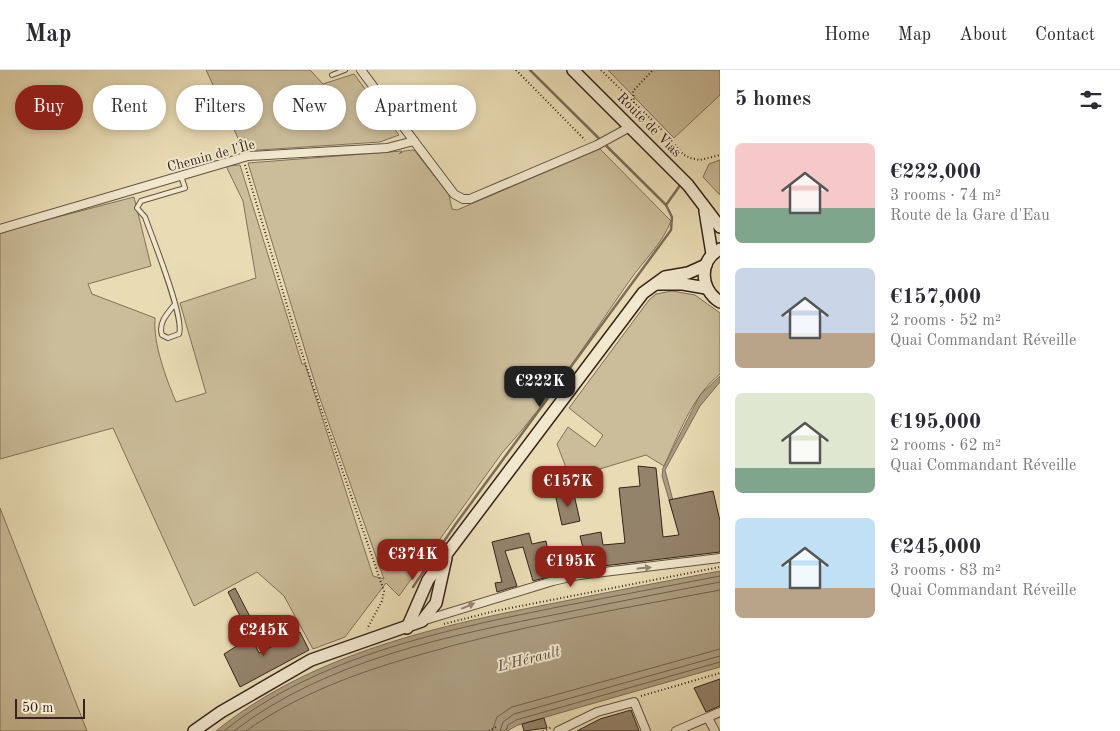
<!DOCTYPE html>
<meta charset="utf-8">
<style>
:root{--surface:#fff;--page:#f2f2f3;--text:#2b2b33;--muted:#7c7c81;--line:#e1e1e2;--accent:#8f2418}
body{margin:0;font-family:"Old Standard TT",serif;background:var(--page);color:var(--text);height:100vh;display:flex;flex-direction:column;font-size:19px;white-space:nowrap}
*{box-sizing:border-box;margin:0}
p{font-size:16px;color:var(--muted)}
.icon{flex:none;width:28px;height:28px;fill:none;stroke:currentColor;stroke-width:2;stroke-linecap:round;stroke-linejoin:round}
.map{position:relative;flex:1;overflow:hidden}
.drawer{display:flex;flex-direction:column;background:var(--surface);width:400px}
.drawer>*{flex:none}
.hud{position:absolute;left:15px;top:15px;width:475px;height:45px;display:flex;gap:10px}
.scale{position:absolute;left:15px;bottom:12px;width:70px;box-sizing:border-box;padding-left:5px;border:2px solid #37231b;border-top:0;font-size:14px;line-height:18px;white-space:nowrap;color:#37231b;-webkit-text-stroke:4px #f1e8ce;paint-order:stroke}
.price{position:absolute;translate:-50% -42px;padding:0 11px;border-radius:10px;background:var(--accent);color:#fff;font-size:16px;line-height:32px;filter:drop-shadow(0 1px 2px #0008)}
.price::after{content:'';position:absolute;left:50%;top:30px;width:15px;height:11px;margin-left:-8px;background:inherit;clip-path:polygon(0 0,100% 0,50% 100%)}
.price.on{background:#222;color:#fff}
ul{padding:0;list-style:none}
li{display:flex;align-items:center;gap:15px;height:125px;padding:0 15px}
li span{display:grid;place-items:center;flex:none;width:140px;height:100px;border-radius:8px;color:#555}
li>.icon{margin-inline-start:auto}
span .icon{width:60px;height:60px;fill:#fffc;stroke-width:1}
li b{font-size:21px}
h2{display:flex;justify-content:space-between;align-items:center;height:60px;padding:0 15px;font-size:21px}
.tag{padding:0 18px;border-radius:22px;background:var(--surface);box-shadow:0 2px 8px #0003;font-size:18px;line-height:45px}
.tag.on{background:var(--accent);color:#fff}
header{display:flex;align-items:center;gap:30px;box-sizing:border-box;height:70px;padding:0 25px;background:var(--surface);border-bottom:1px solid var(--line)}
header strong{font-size:24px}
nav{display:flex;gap:28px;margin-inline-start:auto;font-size:18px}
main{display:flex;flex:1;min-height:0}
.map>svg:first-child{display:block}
.green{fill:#cbbd9a;stroke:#81705a}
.water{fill:#ac9d80;stroke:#7d6c58}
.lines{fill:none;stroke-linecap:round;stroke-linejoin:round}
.shore{stroke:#72604e;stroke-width:1}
.stream{stroke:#7d6c58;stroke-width:2.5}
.building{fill:#94836b;stroke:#37231b}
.service-casing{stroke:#645141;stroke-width:6}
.minor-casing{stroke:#645141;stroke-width:10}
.secondary-casing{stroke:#37231b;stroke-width:14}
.path{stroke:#37231b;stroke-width:2;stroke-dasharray:1 2.5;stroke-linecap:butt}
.service{stroke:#f1e8ce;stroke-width:4}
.minor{stroke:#f1e8ce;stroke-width:8}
.secondary{stroke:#f1e8ce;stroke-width:11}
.oneway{fill:#948674}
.labels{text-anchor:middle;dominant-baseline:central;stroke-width:4;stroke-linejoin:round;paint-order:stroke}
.street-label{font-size:14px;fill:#37231b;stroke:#f1e8ce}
.water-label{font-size:15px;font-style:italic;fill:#5a4839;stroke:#f1e8ce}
</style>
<header>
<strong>Map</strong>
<nav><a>Home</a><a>Map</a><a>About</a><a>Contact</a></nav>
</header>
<main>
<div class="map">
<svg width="720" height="661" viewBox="0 0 720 661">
<rect width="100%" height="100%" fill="#e9dcb4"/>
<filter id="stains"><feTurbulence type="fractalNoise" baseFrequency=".004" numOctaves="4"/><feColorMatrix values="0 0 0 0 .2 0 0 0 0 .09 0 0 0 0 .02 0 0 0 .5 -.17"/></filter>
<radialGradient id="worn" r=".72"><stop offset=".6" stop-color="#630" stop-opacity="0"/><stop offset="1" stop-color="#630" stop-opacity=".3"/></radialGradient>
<g class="green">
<path d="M206 0H310L323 14 354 4 399 65 380 72 244 81Z"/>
<path d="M608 0H720V25L674 68Z"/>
<path d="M600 79 671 151C662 174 644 190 630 210 589 269 550 330 502 383L399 526 386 513 345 567 313 579 284 526 257 502 194 536 113 358 0 389V162L134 127 151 196 88 214 92 224 155 248C153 274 166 308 176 332L206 323 180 233 256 208 243 131 226 96 240 95 302 294H305L373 506 384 509 318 323 248 93 402 81 399 84 404 81 414 80 449 125 452 139 457 140Z"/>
<path d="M720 90V125L703 107 709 94Z"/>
<path d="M672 221 695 225 720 243V304C692 326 679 364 664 396L646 385 570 408 557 374 568 357 595 377 603 365 569 338 649 230 656 224Z"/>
<path d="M0 438 87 661H0Z"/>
</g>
<g class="water">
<path d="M720 306V312L700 336 665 400 676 442 673 443 662 406 663 398 700 325Z"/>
<path d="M720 501V597L518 655 507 661H216C312 583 441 555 560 532 613 521 667 511 720 501Z"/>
</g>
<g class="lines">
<g class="shore">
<path d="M224 661C316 586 449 559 563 536 616 526 668 516 720 506"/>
<path d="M234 661C326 590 451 565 563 543 616 532 668 522 720 512"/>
<path d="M246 661C298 624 359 602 419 585 518 556 620 539 720 520"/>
<path d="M492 661 497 647 512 637 720 579"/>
<path d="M500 661 503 652 514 644 720 586"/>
<path d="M506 661 508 655 516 650 720 592"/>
</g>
<g class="stream">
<path d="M666 135 681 114"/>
<path d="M413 517 455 455 671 160 672 147 666 135 530 0"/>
</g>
</g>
<g class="building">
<path d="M638 396 656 398 663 467 679 465 669 430 713 421 720 451V482L578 499 533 511 523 477 505 481 517 516 497 522 495 513 502 512 492 472 529 463 532 474 546 471 548 481 558 479 559 483 564 482 566 489 585 486 580 466 601 462 603 475 625 473 619 418 640 416Z"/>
<path d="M573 420 580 451 562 455 556 428Z"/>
<path d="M235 518 258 562 250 566 228 522Z"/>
<path d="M283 561 286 569 300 562 309 580 240 617 224 584 251 567 259 583 273 576 269 568Z"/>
<path d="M720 609V636L706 642 694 618Z"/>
<path d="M631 640 639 661H577L600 649Z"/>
<path d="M544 648 547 658 524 661 522 654Z"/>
</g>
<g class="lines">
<defs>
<g id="service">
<path d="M332 5 345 0"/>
<path d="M175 234C167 244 158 253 162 265L168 268 179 264C185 248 152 167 145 147L137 138 141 131 185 118 181 106"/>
</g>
<g id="minor">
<path d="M361 0 414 71"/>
<path d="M0 159 248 86 387 78 414 71 454 124 463 129H470L597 75 630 57"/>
<path d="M422 551 553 511 579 505 720 488"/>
<path d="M708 648 715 661"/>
<path d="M558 661 597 642 634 632 646 661"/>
<path d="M676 661 720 642"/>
</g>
<g id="secondary">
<path d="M573 0 688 115 720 157"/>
<path d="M705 141 712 184"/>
<path d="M720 179C698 191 700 219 720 232"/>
<path d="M656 214H683L706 218"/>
<path d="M407 558 428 510 448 482 643 223 665 207 688 203 706 195"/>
<path d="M194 661 221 642 311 590 422 551 436 533 446 488"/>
</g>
</defs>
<use href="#service" class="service-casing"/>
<use href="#minor" class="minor-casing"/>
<use href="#secondary" class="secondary-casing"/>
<g class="path">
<path d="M516 0 585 70"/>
<path d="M601 0 660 58 683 84 690 88 700 90 720 85"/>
<path d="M634 33 633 21 653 0"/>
<path d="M245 95 298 272 384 521 382 531 367 559"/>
<path d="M444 554 495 541 720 497"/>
<path d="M641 626 720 603"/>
<path d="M489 661 496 657"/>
<path d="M543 661 552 657"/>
</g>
<use href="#service" class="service"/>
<use href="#minor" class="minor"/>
<use href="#secondary" class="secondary"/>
</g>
<defs><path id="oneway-solid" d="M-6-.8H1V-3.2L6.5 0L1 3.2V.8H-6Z" transform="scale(1.25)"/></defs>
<g class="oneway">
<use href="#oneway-solid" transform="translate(644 498) rotate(-6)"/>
<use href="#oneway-solid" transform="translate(468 536) rotate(-23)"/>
</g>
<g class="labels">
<g class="street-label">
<text transform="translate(649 55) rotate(45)">Route de Vias</text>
<text transform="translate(211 86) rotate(-15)">Chemin de l'Île</text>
</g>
<g class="water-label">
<text transform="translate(529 590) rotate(-14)">L'Hérault</text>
</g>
</g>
<rect width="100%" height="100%" filter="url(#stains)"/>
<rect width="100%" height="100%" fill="url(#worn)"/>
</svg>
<div class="scale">50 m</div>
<b class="price on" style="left:540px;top:338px">€222K</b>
<b class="price" style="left:568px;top:438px">€157K</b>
<b class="price" style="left:413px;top:511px">€374K</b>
<b class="price" style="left:571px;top:518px">€195K</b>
<b class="price" style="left:264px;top:587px">€245K</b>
<div class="hud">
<a class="tag on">Buy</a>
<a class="tag">Rent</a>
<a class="tag">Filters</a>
<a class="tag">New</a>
<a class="tag">Apartment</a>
</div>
</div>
<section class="drawer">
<h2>5 homes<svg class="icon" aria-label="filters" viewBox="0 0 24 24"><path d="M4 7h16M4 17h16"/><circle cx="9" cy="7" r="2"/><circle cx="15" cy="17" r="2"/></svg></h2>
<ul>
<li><span style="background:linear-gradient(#f6c9c9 65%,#7fa58c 0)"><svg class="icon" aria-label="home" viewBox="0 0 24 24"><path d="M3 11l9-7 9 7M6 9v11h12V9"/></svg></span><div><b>€222,000</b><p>3 rooms · 74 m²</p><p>Route de la Gare d'Eau</p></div></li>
<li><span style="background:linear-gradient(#c9d6e8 65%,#b9a48a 0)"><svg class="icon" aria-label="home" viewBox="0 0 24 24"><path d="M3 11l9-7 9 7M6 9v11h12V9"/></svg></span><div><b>€157,000</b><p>2 rooms · 52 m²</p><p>Quai Commandant Réveille</p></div></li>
<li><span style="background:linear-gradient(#dfe7d0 75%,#7fa58c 0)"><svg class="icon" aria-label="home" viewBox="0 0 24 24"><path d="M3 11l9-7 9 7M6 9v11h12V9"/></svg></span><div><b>€195,000</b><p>2 rooms · 62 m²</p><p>Quai Commandant Réveille</p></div></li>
<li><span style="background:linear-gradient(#bfe0f5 70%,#b9a48a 0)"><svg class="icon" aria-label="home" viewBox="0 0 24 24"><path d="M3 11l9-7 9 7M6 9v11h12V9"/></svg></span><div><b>€245,000</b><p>3 rooms · 83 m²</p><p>Quai Commandant Réveille</p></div></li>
</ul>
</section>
</main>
